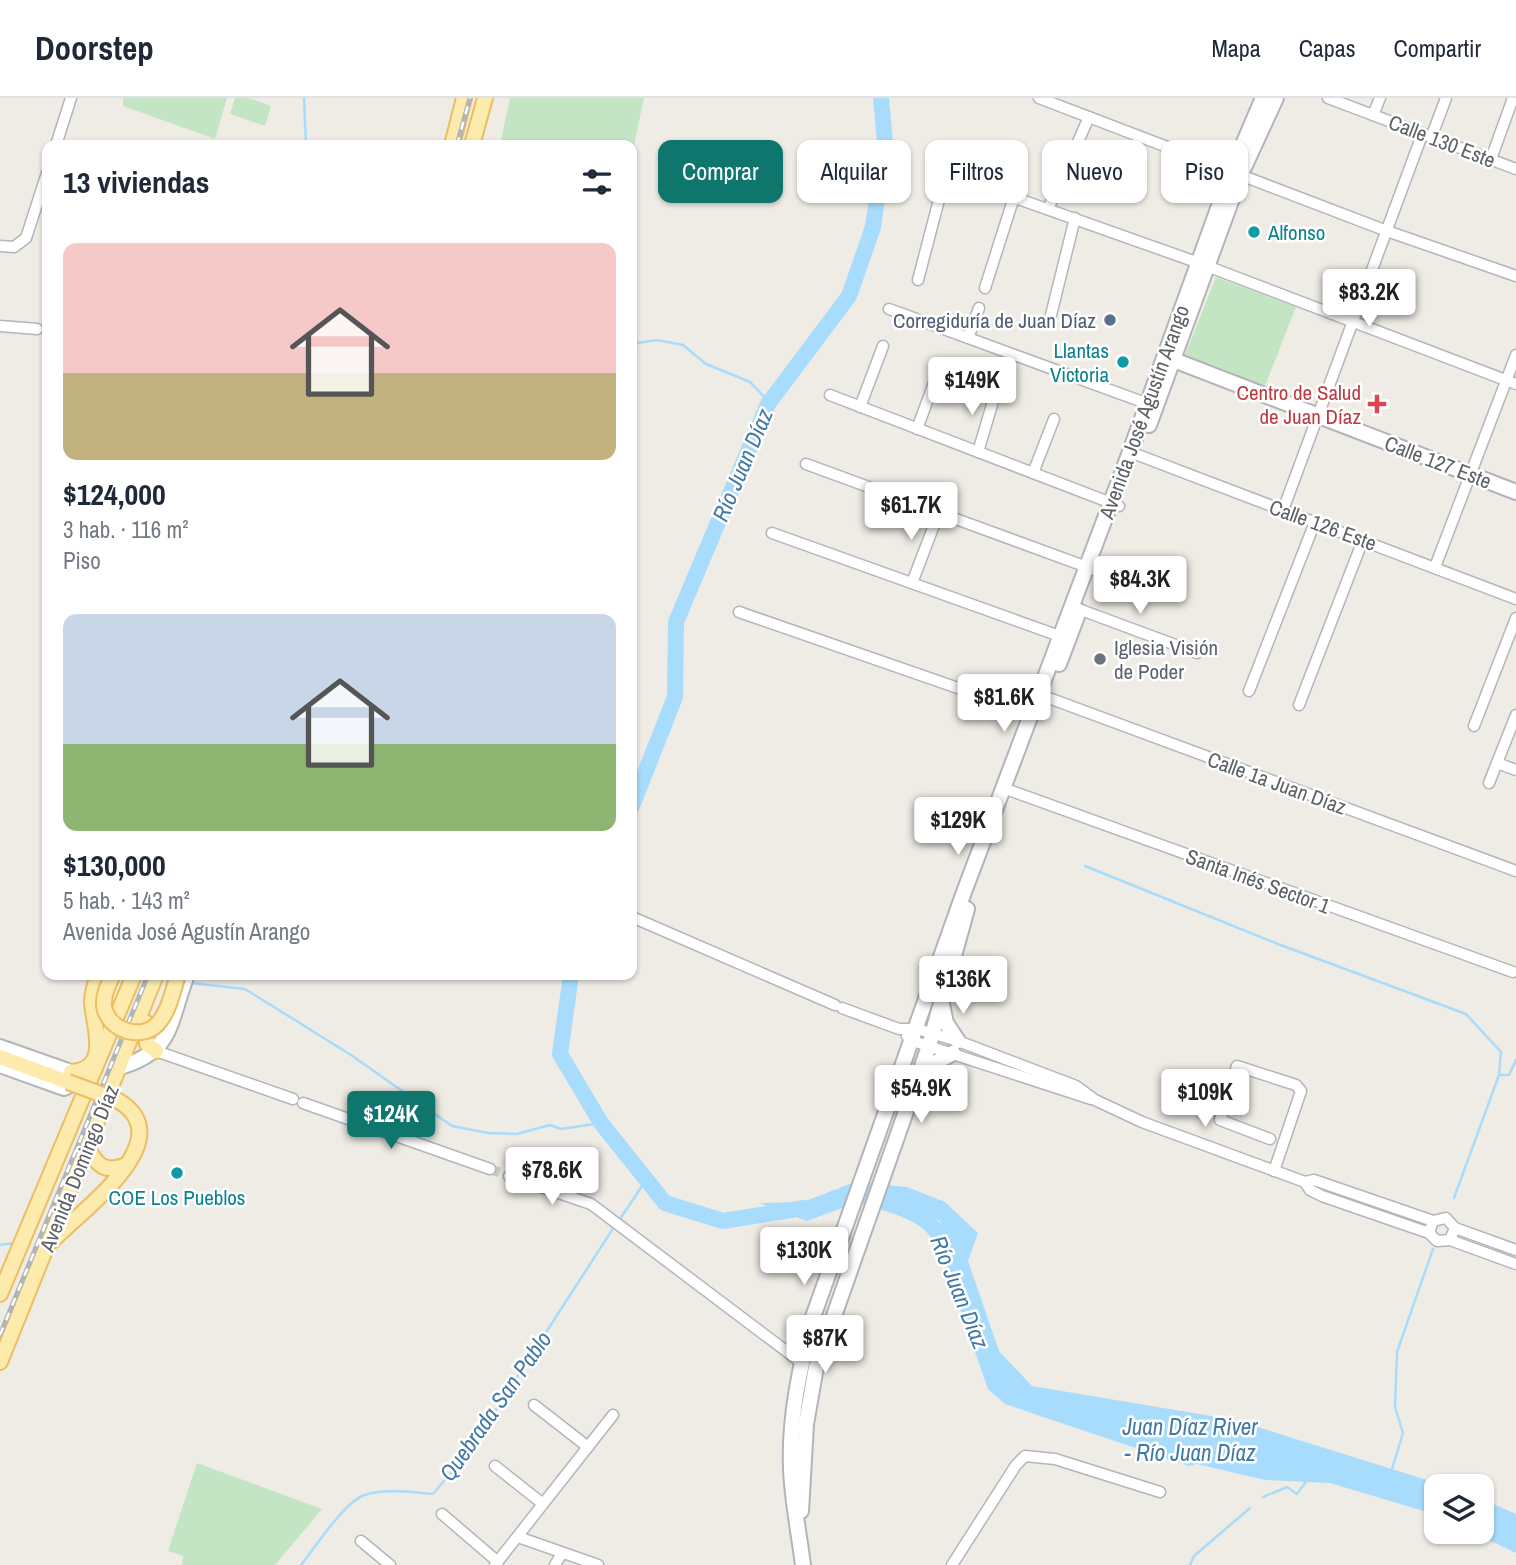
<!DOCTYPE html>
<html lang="es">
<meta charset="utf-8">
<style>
:root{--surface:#fff;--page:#f2f2f3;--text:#1f2937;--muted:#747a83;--line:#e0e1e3;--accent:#0f766e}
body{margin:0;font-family:"Archivo Narrow",sans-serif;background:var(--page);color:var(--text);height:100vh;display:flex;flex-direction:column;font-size:26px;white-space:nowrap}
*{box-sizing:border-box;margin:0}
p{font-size:23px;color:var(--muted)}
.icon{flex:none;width:38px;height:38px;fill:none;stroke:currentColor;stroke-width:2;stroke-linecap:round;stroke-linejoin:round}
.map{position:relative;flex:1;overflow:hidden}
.details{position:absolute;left:42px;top:42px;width:595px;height:840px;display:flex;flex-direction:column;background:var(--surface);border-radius:14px;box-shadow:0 2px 5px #0004}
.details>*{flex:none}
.top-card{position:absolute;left:658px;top:42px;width:665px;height:63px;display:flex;gap:14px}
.tools{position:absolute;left:1424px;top:1376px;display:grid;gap:14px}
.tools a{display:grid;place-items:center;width:70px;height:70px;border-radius:14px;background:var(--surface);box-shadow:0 2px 5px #0004;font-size:35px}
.price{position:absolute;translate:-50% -60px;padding:0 16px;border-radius:7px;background:#fff;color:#222;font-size:23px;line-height:46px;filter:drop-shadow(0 2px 4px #0008)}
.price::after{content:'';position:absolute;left:50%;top:42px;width:21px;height:16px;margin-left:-10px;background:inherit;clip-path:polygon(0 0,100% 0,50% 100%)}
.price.active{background:var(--accent);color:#fff}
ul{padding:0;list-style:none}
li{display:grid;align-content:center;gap:14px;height:371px;padding:0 21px}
li span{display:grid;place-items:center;height:217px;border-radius:14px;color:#555}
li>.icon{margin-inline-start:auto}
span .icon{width:126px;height:126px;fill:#fffc;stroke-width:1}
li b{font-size:30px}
h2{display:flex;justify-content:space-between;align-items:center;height:84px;padding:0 21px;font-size:30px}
.pill{padding:0 24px;border-radius:14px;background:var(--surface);box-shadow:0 2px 5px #0004;font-size:24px;line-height:63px}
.pill.active{background:var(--accent);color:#fff}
header{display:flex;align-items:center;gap:42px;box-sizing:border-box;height:98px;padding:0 35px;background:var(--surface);border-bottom:2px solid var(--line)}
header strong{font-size:33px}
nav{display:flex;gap:38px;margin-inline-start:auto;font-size:24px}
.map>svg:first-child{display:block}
.green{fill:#c4e5c3}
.water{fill:#a8dcfc}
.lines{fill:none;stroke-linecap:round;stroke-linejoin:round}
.stream{stroke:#a8dcfc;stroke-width:2.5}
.river{stroke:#a8dcfc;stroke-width:16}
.street-tunnel{stroke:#cac9c5;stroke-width:10;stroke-dasharray:10 5;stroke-linecap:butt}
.street-casing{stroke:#b2b6b9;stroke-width:13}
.secondary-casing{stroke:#b1b5b9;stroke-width:18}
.primary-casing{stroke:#ecbe61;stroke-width:18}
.street{stroke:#fff;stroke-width:10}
.secondary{stroke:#fff;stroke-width:14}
.primary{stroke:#fcebad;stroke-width:14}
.rail-casing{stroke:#b3b4b5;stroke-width:5}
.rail{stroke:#fff;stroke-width:2.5;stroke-dasharray:8;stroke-linecap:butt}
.primary-bridge-casing{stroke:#ecbe61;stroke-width:18;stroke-linecap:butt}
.primary-bridge{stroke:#fcebad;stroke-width:14}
.culture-dot{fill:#0f9aa8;stroke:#fff;stroke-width:2.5}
.service-dot{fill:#5c6f8a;stroke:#fff;stroke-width:2.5}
.health-dot{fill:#e0444e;stroke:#fff;stroke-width:2.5}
.worship-dot{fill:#6b7280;stroke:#fff;stroke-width:2.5}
.labels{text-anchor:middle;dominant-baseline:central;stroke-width:5;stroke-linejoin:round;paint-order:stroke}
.street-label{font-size:21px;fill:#5d6165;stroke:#fff}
.culture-label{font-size:21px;fill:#0d838f;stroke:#fff;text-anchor:start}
.service-label{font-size:21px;fill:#4e5e75;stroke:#fff;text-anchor:end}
.health-label{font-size:21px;fill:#be3a42;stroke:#fff;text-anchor:end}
.worship-label{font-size:21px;fill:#5b616d;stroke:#fff;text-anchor:start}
.water-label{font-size:23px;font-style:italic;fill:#4278a5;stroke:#fff}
</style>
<header>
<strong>Doorstep</strong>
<nav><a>Mapa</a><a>Capas</a><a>Compartir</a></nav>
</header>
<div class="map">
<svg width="1516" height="1467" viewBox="0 0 1516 1467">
<rect width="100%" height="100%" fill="#efece5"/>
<g class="green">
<path d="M123 0H227L215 41 123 8Z"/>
<path d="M235 0H248L271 8 265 28 230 16Z"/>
<path d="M510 0H644L632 56V47H500Z"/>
<path d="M1216 179 1296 209 1265 288 1185 257Z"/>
<path d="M197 1365 322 1411 275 1467H182L183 1458 168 1453Z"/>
</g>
<g class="water">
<path d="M855 1084 907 1089 945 1104 978 1135 968 1163 999 1253 1032 1288 1235 1322 1446 1388H1437V1417L1330 1385 1265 1382 1197 1366 1189 1368 1005 1306 988 1291 946 1171 952 1153 940 1123 898 1104 853 1106 807 1123 759 1105 803 1104Z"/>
<path d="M1482 1401 1516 1416V1455L1470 1433H1482Z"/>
</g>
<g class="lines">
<g class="stream">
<path d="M304 0 306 47"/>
<path d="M632 246 657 242 683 247 706 266 750 284 769 304"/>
<path d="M1085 768 1278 846 1466 916 1501 954 1499 977 1454 1100"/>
<path d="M191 885 245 891 351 957 452 1028 488 1035 517 1036 550 1027 561 1031 601 1025"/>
<path d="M1499 977H1509L1516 962"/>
<path d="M618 1124 646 1082"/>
<path d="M0 1147 14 1145"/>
<path d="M1392 1371 1403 1335 1395 1309 1397 1254 1433 1151"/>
<path d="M1263 1399 1287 1389 1297 1396 1307 1382"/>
<path d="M301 1467C315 1449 343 1407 362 1398 379 1390 415 1394 433 1396L470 1352 614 1129"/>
<path d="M1190 1467 1194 1458 1250 1410"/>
</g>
<g class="river">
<path d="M632 708 675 599 676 524 768 306 849 198 873 129 885 44 881 0"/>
<path d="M571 877 560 956 601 1025 665 1105 723 1123 804 1110"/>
<path d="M866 1099C921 1115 937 1119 958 1175"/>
</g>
<path class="street-tunnel" d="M490 1071 509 1078"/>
<defs>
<g id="street">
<path d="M1039 0 1387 133 1516 178"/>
<path d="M1328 0 1516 71"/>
<path d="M1373 17 1380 0"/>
<path d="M1431 40 1446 0"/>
<path d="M56 47 71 0"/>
<path d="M1491 61 1513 0"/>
<path d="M934 71 1199 165 1516 286"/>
<path d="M1048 111 1089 19"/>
<path d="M0 148 14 149 26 140 47 75"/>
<path d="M918 182 946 75"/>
<path d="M985 190 1014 99"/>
<path d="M889 211 1151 307"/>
<path d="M1050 221 1075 120"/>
<path d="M0 228 37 231"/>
<path d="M968 240 979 210"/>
<path d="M830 297 1119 408"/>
<path d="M860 309 883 248"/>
<path d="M917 331 941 266"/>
<path d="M978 354 996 293"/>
<path d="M1130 354 1516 501"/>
<path d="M806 366 1095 472"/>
<path d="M1033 375 1054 321"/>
<path d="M1283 412 1422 37"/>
<path d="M772 435 1065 540"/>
<path d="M1435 469 1516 257"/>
<path d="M912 485 939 414"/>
<path d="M1073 509 1197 555"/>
<path d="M739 514 1030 615"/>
<path d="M1249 593 1315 424"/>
<path d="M1038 596 1516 773"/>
<path d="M1299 607 1363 442"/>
<path d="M1474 628 1516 520"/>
<path d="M1497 665 1516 672"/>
<path d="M1489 685 1516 617"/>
<path d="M1003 690 1513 874"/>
<path d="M632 819 835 907"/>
<path d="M842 910 899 931H917L958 943 1076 988 1095 1002 1142 1024 1305 1084 1314 1082 1433 1123"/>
<path d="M907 938 913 943 1091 1001"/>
<path d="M156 953 293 1001"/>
<path d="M303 1005 490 1071"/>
<path d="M1270 1041 1220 1022 1237 968 1296 987 1301 993 1274 1073"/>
<path d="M509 1078 591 1106 802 1265"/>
<path d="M1305 1084 1310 1092 1322 1098 1429 1135 1437 1143 1450 1142 1455 1130 1446 1120 1433 1123 1429 1135"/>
<path d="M1455 1130 1516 1152"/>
<path d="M1450 1142 1516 1166"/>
<path d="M534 1307 588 1349"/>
<path d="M495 1368 543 1406"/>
<path d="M442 1416 498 1464"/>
<path d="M518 1439 598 1467"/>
<path d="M361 1443 390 1467"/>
<path d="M495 1467 613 1317"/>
<path d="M555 1467 562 1455"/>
<path d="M952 1467 1016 1367 1025 1358 1055 1361 1160 1394"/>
</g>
<g id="secondary">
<path d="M1166 259 1516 394"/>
<path d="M1149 327 1241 76 1276 0"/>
<path d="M1059 566 1079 513"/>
<path d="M942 906 946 925 958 943"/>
<path d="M0 949 71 974 74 985 64 990 0 967"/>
<path d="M120 969C174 954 169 923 187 877"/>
<path d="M922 977 933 966 953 955"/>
<path d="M801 1413 806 1326 816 1269 929 948 967 811"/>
<path d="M803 1467C799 1435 792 1402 791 1370 789 1319 800 1269 813 1219L964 794 1130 354 1232 72 1263 0"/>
</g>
<g id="primary">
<path d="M452 47 464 0"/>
<path d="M472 47 485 0"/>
<path d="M145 924 147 946 156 953"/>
<path d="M0 959 68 984"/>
<path d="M71 974C112 972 93 927 92 904 92 894 95 886 98 877"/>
<path d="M87 1049C98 1069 105 1075 127 1067"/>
<path d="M52 1143C79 1114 185 1041 117 1002"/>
<path d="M0 1196 134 877"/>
<path d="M0 1264 156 877"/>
</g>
</defs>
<use href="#street" class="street-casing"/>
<use href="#secondary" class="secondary-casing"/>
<use href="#primary" class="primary-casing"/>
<use href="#street" class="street"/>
<use href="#secondary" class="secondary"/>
<use href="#primary" class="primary"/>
<defs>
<g id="rail">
<path d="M457 47 470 0"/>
<path d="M0 1237 148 877"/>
</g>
</defs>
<use href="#rail" class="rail-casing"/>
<use href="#rail" class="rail"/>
<defs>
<g id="primary-bridge">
<path d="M113 877C108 887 103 897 104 908 108 934 145 944 160 923 170 910 173 892 178 877"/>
<path d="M68 984 117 1002"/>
</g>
</defs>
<use href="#primary-bridge" class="primary-bridge-casing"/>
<use href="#primary-bridge" class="primary-bridge"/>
</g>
<g class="culture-dot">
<circle cx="1254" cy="134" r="7"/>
<circle cx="1123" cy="264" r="7"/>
<circle cx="177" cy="1075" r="7"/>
</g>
<circle class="service-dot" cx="1110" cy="222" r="7"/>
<path class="health-dot" d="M1373.5 295.5h7v7h7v7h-7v7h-7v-7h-7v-7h7z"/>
<circle class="worship-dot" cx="1100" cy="561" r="7"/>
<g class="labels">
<g class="street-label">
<text transform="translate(1442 43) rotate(21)">Calle 130 Este</text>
<text transform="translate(1144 314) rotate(-70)">Avenida José Agustín Arango</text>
<text transform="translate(1438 364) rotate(21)">Calle 127 Este</text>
<text transform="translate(1323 427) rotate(20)">Calle 126 Este</text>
<text transform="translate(1277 685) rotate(20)">Calle 1a Juan Díaz</text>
<text transform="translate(1258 783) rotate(20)">Santa Inés Sector 1</text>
<text transform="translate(79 1070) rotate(-68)">Avenida Domingo Díaz</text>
</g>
<g class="culture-label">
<text x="1268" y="134">Alfonso</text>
<text x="1109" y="252" text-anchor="end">Llantas<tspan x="1109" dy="24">Victoria</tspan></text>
<text x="177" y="1099" text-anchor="middle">COE Los Pueblos</text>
</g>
<g class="service-label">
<text x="1096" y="222">Corregiduría de Juan Díaz</text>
</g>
<g class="health-label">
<text x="1361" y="294">Centro de Salud<tspan x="1361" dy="24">de Juan Díaz</tspan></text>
</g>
<g class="worship-label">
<text x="1114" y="549">Iglesia Visión<tspan x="1114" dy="24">de Poder</tspan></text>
</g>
<g class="water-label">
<text transform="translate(742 367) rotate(-67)">Río Juan Díaz</text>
<text transform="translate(960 1194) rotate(68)">Río Juan Díaz</text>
<text transform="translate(495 1308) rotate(-55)">Quebrada San Pablo</text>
<text x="1190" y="1328">Juan Díaz River<tspan x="1190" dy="26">- Río Juan Díaz</tspan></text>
</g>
</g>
</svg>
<div class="tools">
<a><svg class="icon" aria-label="layers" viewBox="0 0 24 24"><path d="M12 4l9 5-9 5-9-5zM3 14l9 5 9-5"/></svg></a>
</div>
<b class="price" style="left:1369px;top:231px">$83.2K</b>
<b class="price" style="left:972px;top:319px">$149K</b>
<b class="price" style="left:911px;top:444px">$61.7K</b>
<b class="price" style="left:1140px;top:518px">$84.3K</b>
<b class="price" style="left:1004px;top:636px">$81.6K</b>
<b class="price" style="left:958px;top:759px">$129K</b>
<b class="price" style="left:963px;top:918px">$136K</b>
<b class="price" style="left:921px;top:1027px">$54.9K</b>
<b class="price" style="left:1205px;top:1031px">$109K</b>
<b class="price active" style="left:391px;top:1053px">$124K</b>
<b class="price" style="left:552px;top:1109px">$78.6K</b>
<b class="price" style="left:804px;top:1189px">$130K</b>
<b class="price" style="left:825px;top:1277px">$87K</b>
<div class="top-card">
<a class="pill active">Comprar</a>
<a class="pill">Alquilar</a>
<a class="pill">Filtros</a>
<a class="pill">Nuevo</a>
<a class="pill">Piso</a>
</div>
<section class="details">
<h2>13 viviendas<svg class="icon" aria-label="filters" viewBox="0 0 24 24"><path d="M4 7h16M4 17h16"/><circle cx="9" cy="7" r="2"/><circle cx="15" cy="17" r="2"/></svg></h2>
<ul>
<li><span style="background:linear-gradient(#f6c9c9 60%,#c2b280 0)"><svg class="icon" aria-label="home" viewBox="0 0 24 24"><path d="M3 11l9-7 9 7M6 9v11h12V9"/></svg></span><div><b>$124,000</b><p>3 hab. · 116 m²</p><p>Piso</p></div></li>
<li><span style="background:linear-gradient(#c9d6e8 60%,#8fb573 0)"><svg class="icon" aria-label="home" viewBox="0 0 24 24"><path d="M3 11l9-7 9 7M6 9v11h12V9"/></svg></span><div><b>$130,000</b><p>5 hab. · 143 m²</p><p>Avenida José Agustín Arango</p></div></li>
</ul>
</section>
</div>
